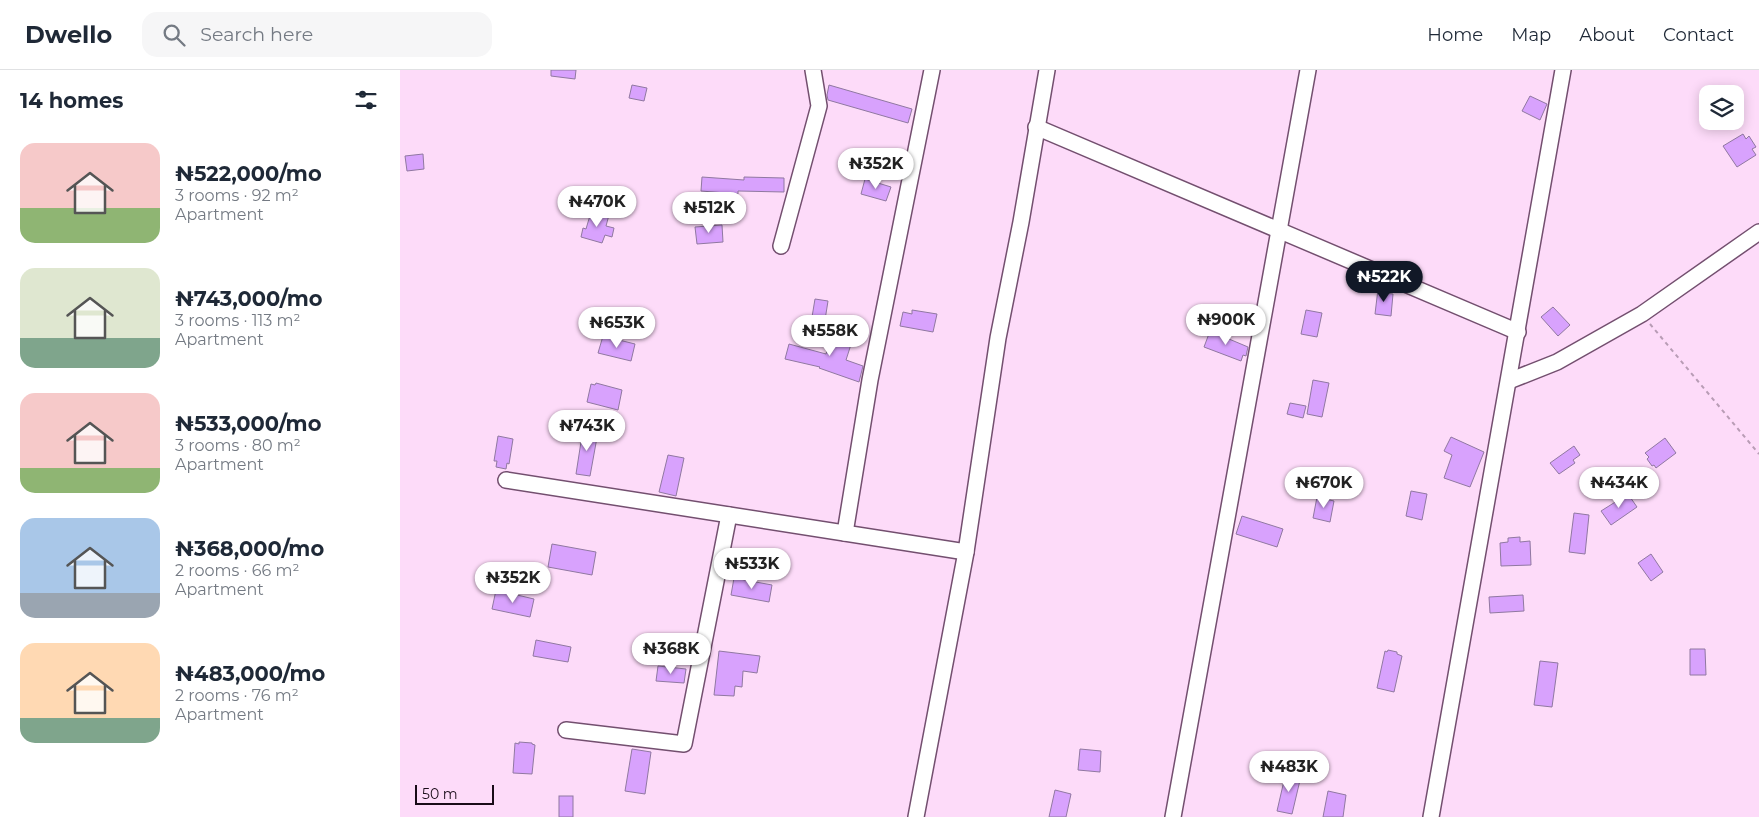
<!DOCTYPE html>
<meta charset="utf-8">
<style>
:root{--surface:#fff;--page:#f6f6f7;--text:#1f2937;--muted:#747a83;--line:#e0e1e3;--accent:#111827}
body{margin:0;font-family:Montserrat,sans-serif;background:var(--page);color:var(--text);height:100vh;display:flex;flex-direction:column;font-size:19px;white-space:nowrap}
*{box-sizing:border-box;margin:0}
p{font-size:16px;color:var(--muted)}
.icon{flex:none;width:28px;height:28px;fill:none;stroke:currentColor;stroke-width:2;stroke-linecap:round;stroke-linejoin:round}
.map{position:relative;flex:1;overflow:hidden}
.drawer{display:flex;flex-direction:column;background:var(--surface);width:400px}
.drawer>*{flex:none}
.buttons{position:absolute;left:1299px;top:15px;display:grid;gap:10px}
.buttons a{display:grid;place-items:center;width:45px;height:45px;border-radius:10px;background:var(--surface);box-shadow:0 2px 12px #0003;font-size:25px}
.scale{position:absolute;left:15px;bottom:12px;width:79px;box-sizing:border-box;padding-left:5px;border:2px solid #190b18;border-top:0;font-size:14px;line-height:18px;white-space:nowrap;color:#190b18;-webkit-text-stroke:4px #fddbf9;paint-order:stroke}
.price{position:absolute;translate:-50% -42px;padding:0 11px;border-radius:18px;background:#fff;color:#222;font-size:16px;line-height:32px;filter:drop-shadow(0 1px 2px #0008)}
.price::after{content:'';position:absolute;left:50%;top:30px;width:15px;height:11px;margin-left:-8px;background:inherit;clip-path:polygon(0 0,100% 0,50% 100%)}
.price.current{background:var(--accent);color:#fff}
ul{padding:0;list-style:none}
li{display:flex;align-items:center;gap:15px;height:125px;padding:0 20px}
li span{display:grid;place-items:center;flex:none;width:140px;height:100px;border-radius:15px;color:#555}
li>.icon{margin-inline-start:auto}
span .icon{width:60px;height:60px;fill:#fffc;stroke-width:1}
li b{font-size:21px}
h2{display:flex;justify-content:space-between;align-items:center;height:60px;padding:0 20px;font-size:21px}
header{display:flex;align-items:center;gap:30px;box-sizing:border-box;height:70px;padding:0 25px;background:var(--surface);border-bottom:1px solid var(--line)}
header strong{font-size:24px}
nav{display:flex;gap:28px;margin-inline-start:auto;font-size:18px}
.search{width:350px;height:45px;background:var(--page);display:flex;align-items:center;gap:12px;box-sizing:border-box;padding:0 18px;border-radius:15px;color:var(--muted);font-size:19px}
main{display:flex;flex:1;min-height:0}
.map>svg:first-child{display:block}
.building{fill:#d8a2fd;stroke:#9078a1}
.lines{fill:none;stroke-linecap:round;stroke-linejoin:round}
.minor-casing{stroke:#734f6f;stroke-width:18}
.path{stroke:#b89cb5;stroke-width:2;stroke-dasharray:4 4;stroke-linecap:butt}
.minor{stroke:#fff;stroke-width:15}
</style>
<header>
<strong>Dwello</strong>
<div class="search"><svg class="icon" aria-label="search" viewBox="0 0 24 24"><circle cx="10" cy="10" r="6"/><path d="M15 15l6 6"/></svg>Search here</div>
<nav><a>Home</a><a>Map</a><a>About</a><a>Contact</a></nav>
</header>
<main>
<section class="drawer">
<h2>14 homes<svg class="icon" aria-label="filters" viewBox="0 0 24 24"><path d="M4 7h16M4 17h16"/><circle cx="9" cy="7" r="2"/><circle cx="15" cy="17" r="2"/></svg></h2>
<ul>
<li><span style="background:linear-gradient(#f6c9c9 65%,#8fb573 0)"><svg class="icon" aria-label="home" viewBox="0 0 24 24"><path d="M3 11l9-7 9 7M6 9v11h12V9"/></svg></span><div><b>₦522,000/mo</b><p>3 rooms · 92 m²</p><p>Apartment</p></div></li>
<li><span style="background:linear-gradient(#dfe7d0 70%,#7fa58c 0)"><svg class="icon" aria-label="home" viewBox="0 0 24 24"><path d="M3 11l9-7 9 7M6 9v11h12V9"/></svg></span><div><b>₦743,000/mo</b><p>3 rooms · 113 m²</p><p>Apartment</p></div></li>
<li><span style="background:linear-gradient(#f6c9c9 75%,#8fb573 0)"><svg class="icon" aria-label="home" viewBox="0 0 24 24"><path d="M3 11l9-7 9 7M6 9v11h12V9"/></svg></span><div><b>₦533,000/mo</b><p>3 rooms · 80 m²</p><p>Apartment</p></div></li>
<li><span style="background:linear-gradient(#a9c7e8 75%,#9aa5b1 0)"><svg class="icon" aria-label="home" viewBox="0 0 24 24"><path d="M3 11l9-7 9 7M6 9v11h12V9"/></svg></span><div><b>₦368,000/mo</b><p>2 rooms · 66 m²</p><p>Apartment</p></div></li>
<li><span style="background:linear-gradient(#ffd9b3 75%,#7fa58c 0)"><svg class="icon" aria-label="home" viewBox="0 0 24 24"><path d="M3 11l9-7 9 7M6 9v11h12V9"/></svg></span><div><b>₦483,000/mo</b><p>2 rooms · 76 m²</p><p>Apartment</p></div></li>
</ul>
</section>
<div class="map">
<svg width="1359" height="747" viewBox="0 0 1359 747">
<rect width="100%" height="100%" fill="#fddbf9"/>
<g class="building">
<path d="M151 0H176L175 9 151 6Z"/>
<path d="M232 15 247 18 244 31 229 28Z"/>
<path d="M429 15 512 39 508 53 428 30 427 25Z"/>
<path d="M1130 26 1147 34 1140 50 1122 41Z"/>
<path d="M1343 64 1346 69 1349 66 1356 77 1352 79 1356 85 1337 97 1323 76Z"/>
<path d="M23 84 24 99 7 101 5 86Z"/>
<path d="M302 107 344 110V107L384 108V122L338 121V124L301 121Z"/>
<path d="M465 109 491 117 486 131 461 124Z"/>
<path d="M191 142 209 145 206 156 214 158 212 167 205 165 202 173 181 167 183 158 186 159Z"/>
<path d="M322 155 323 172 297 174 295 157Z"/>
<path d="M978 219 986 220 985 223 993 224 991 246 975 244Z"/>
<path d="M415 229 428 231 425 250 412 247Z"/>
<path d="M1153 237 1170 255 1158 266 1141 247Z"/>
<path d="M512 240 537 244 533 262 500 256 503 242 512 244Z"/>
<path d="M906 240 922 243 917 267 901 264Z"/>
<path d="M434 259 454 265 446 290 463 296 459 312 419 298 420 297 385 289 389 274 426 284Z"/>
<path d="M810 261 848 277 846 286 843 285 841 291 804 277Z"/>
<path d="M203 266 235 274 231 291 198 283Z"/>
<path d="M913 310 929 313 922 347 907 344Z"/>
<path d="M196 313 222 320 218 340 187 332 191 314 195 315Z"/>
<path d="M890 333 906 336 903 348 887 344Z"/>
<path d="M183 359 198 362 190 406 176 404Z"/>
<path d="M98 366 113 369 109 394 107 393 106 399 96 397 97 391H94Z"/>
<path d="M1051 367 1084 382 1070 417 1044 408 1052 385 1044 381Z"/>
<path d="M1265 368 1276 383 1256 398 1254 395 1252 396 1247 389 1249 387 1245 383Z"/>
<path d="M1174 376 1180 385 1173 390 1175 393 1159 404 1150 393Z"/>
<path d="M268 385 284 388 276 426 259 422Z"/>
<path d="M1011 421 1027 424 1022 450 1006 446Z"/>
<path d="M1228 424 1237 437 1211 455 1201 441Z"/>
<path d="M917 427 934 431 930 452 913 448Z"/>
<path d="M1174 443 1189 445 1185 484 1169 482Z"/>
<path d="M842 446 883 459 877 477 836 464Z"/>
<path d="M1120 467V472L1130 471 1131 495 1101 496 1100 473 1108 472V468Z"/>
<path d="M152 474 196 482 192 505 148 497Z"/>
<path d="M1251 484 1263 502 1251 511 1238 493Z"/>
<path d="M334 508 372 515 369 532 331 525Z"/>
<path d="M96 520 134 529 130 547 92 539Z"/>
<path d="M1123 525 1124 541 1090 543 1089 527Z"/>
<path d="M136 570 171 577 168 592 133 586Z"/>
<path d="M1290 579H1305L1306 605H1290Z"/>
<path d="M988 580 997 582V584L1002 586 994 622 977 618 985 581 987 582Z"/>
<path d="M319 581 360 586 357 603 343 601 342 617 335 616 334 626 314 625Z"/>
<path d="M1140 591 1158 593 1152 637 1134 635Z"/>
<path d="M258 596 286 599 284 613 256 611Z"/>
<path d="M119 672 132 673V674L135 675 132 704 113 703 115 673 119 674Z"/>
<path d="M232 679 251 682 245 724 225 721Z"/>
<path d="M680 679 701 681 700 702 678 700Z"/>
<path d="M886 702 901 706 892 744 877 741Z"/>
<path d="M655 720 671 724 666 747H649Z"/>
<path d="M928 721 946 725 943 747H923Z"/>
<rect x="159" y="726" width="14" height="21"/>
</g>
<g class="lines">
<defs>
<g id="minor">
<path d="M636 57 1118 262"/>
<path d="M381 176 419 36 413 0"/>
<path d="M1109 311 1157 292 1242 244 1359 162"/>
<path d="M106 410 566 482"/>
<path d="M445 463 470 310 532 0"/>
<path d="M166 660 284 674 329 445"/>
<path d="M516 747 566 482 598 268 621 152 647 0"/>
<path d="M773 747 908 0"/>
<path d="M1031 747 1163 0"/>
</g>
</defs>
<use href="#minor" class="minor-casing"/>
<path class="path" d="M1250 254 1359 384"/>
<use href="#minor" class="minor"/>
</g>
</svg>
<div class="buttons">
<a><svg class="icon" aria-label="layers" viewBox="0 0 24 24"><path d="M12 4l9 5-9 5-9-5zM3 14l9 5 9-5"/></svg></a>
</div>
<div class="scale">50 m</div>
<b class="price" style="left:476px;top:120px">₦352K</b>
<b class="price" style="left:197px;top:158px">₦470K</b>
<b class="price" style="left:309px;top:164px">₦512K</b>
<b class="price current" style="left:984px;top:233px">₦522K</b>
<b class="price" style="left:826px;top:276px">₦900K</b>
<b class="price" style="left:217px;top:279px">₦653K</b>
<b class="price" style="left:430px;top:287px">₦558K</b>
<b class="price" style="left:187px;top:382px">₦743K</b>
<b class="price" style="left:924px;top:439px">₦670K</b>
<b class="price" style="left:1219px;top:439px">₦434K</b>
<b class="price" style="left:352px;top:520px">₦533K</b>
<b class="price" style="left:113px;top:534px">₦352K</b>
<b class="price" style="left:271px;top:605px">₦368K</b>
<b class="price" style="left:889px;top:723px">₦483K</b>
</div>
</main>
